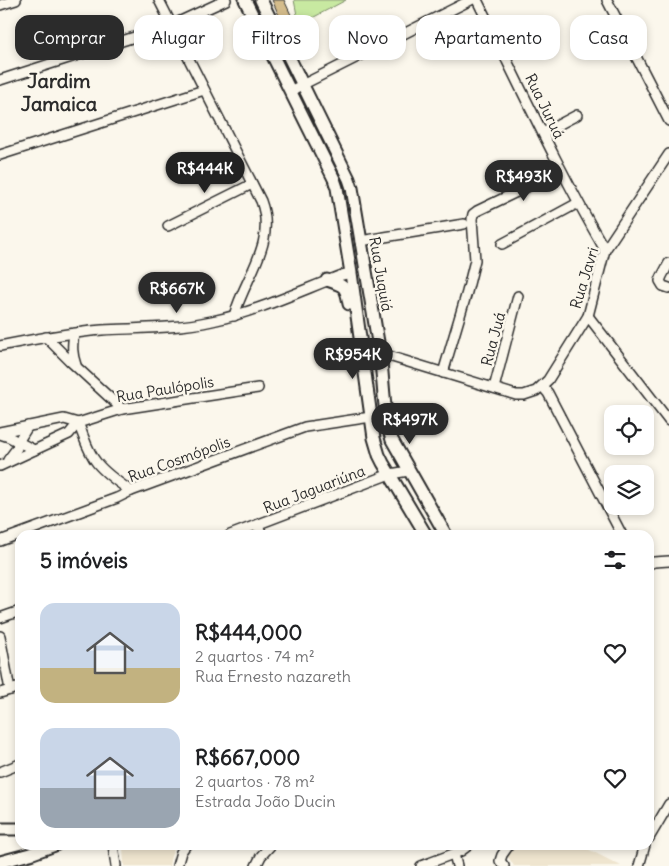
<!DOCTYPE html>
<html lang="pt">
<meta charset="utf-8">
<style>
:root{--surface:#fff;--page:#f2f2f2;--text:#202124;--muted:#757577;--accent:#2b2b2b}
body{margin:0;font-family:Delius,sans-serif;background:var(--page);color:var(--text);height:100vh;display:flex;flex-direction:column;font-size:19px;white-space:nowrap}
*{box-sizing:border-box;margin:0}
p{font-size:16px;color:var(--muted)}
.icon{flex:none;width:28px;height:28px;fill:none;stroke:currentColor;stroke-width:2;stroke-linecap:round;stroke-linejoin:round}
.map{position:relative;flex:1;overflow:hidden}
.sheet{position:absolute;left:15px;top:530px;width:639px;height:320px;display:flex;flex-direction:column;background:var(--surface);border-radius:15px;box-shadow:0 2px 8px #0003}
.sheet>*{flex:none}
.top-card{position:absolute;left:15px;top:15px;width:640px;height:45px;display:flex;gap:10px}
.controls{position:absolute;left:604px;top:405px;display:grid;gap:10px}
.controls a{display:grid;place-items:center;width:50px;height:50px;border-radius:10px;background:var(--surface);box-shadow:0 2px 8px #0003;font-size:25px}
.price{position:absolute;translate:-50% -42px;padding:0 11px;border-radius:18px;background:var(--accent);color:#fff;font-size:16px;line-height:32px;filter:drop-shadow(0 1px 2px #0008)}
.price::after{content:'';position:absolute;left:50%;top:30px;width:15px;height:11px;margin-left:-8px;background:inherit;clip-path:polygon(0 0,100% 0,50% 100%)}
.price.current{background:#222;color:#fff}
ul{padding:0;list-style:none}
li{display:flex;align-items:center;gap:15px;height:125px;padding:0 25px}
li span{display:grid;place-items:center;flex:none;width:140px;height:100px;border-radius:15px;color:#555}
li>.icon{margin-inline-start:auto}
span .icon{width:60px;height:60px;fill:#fffc;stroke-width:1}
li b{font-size:21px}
h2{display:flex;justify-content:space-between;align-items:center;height:60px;padding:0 25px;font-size:21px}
.chip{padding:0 18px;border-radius:15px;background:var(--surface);box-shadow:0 2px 8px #0003;font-size:18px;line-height:45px}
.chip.current{background:var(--accent);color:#fff}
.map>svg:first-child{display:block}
.built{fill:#efe5cf}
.green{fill:#c8e9a1;stroke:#7a8a66}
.building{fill:#d4bc8b;stroke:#2b2b2b}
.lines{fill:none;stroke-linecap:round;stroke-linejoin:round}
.minor-casing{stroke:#2b2b2b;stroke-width:12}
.major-casing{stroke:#2b2b2b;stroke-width:15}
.minor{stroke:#fbf7ec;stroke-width:9}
.major{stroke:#fbf7ec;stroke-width:11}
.labels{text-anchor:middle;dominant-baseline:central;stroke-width:5;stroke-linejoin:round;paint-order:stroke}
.street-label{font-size:15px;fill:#2b2b2b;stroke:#fbf7ec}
.district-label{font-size:20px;font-weight:bold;fill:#2b2b2b;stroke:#fbf7ec}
</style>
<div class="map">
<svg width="669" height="866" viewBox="0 0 669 866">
<rect width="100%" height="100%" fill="#fbf7ec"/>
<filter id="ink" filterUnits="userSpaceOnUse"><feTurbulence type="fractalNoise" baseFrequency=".02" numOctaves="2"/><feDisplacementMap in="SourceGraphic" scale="10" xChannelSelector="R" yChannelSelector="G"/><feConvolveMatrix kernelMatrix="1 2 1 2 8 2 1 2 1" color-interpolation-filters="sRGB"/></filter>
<g filter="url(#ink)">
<g class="built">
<path d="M123 845H176L171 856 169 866H124Z"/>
<path d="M512 845H580L621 866H514L506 854Z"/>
</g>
<path class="green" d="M294 0H346L299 25Z"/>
<path class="building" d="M272 0H284L292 17 282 22Z"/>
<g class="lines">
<defs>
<g id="minor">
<path d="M159 0 261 201C277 244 245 276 234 316"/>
<path d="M477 0C519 84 558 169 605 250"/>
<path d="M607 0 669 121"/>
<path d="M0 5 16 0"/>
<path d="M0 80 172 25 226 0"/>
<path d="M290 91 471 0"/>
<path d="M543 133 577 115"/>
<path d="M0 155 204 90"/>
<path d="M168 226 252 184"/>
<path d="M360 241 464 224"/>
<path d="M502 244 578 203"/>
<path d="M669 263 662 276 660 281 663 286 669 288"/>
<path d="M588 316 669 421"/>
<path d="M74 334C72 346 72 354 76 365"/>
<path d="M46 337 70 361 122 409"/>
<path d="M0 346C34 339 68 333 102 330 139 328 176 329 212 321 256 312 300 291 342 275L351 273"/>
<path d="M379 353 516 395H524L536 391 548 380 588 316 605 250 669 154"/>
<path d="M443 373 467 292 475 260 472 219 473 214 477 211 527 187 560 169"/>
<path d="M542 386 548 393 622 535"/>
<path d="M494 388 518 296"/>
<path d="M78 423 122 409 258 388"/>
<path d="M78 423C84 436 87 451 97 463 106 474 119 483 131 491"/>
<path d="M0 432 64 419 78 423"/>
<path d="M0 434 9 437 34 450"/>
<path d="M8 460 17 448 18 442 28 426"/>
<path d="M0 466 69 434 78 423"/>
<path d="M258 525 262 535"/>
<path d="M230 535 390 474 409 471"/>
<path d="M0 541 117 498 131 491 305 427 371 417"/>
<path d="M649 564 654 562 669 561"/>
<path d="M0 618 20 611"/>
<path d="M0 636 10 690"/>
<path d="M0 693 20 687"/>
<path d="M0 772 20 764"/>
<path d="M649 838 669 804"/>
<path d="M113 845 116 866"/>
<path d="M454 854 457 866"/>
<path d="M177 866 181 852 186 845"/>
<path d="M256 866 261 856 271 845"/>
<path d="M421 866 461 851 469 845"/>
<path d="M504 866 500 861 502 855 509 845"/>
<path d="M639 866 645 845"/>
</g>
<g id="major">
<path d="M245 0 334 179 337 188 351 273 374 438 379 455 383 463 426 535"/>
<path d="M261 0 349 179 352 188C361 244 371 299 380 354 384 383 383 412 392 440L446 535"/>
<path d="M327 280C345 286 346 286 349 304"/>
<path d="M0 829H20"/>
<path d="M0 862 30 854 55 845"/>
</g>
</defs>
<use href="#minor" class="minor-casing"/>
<use href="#major" class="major-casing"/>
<use href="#minor" class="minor"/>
<use href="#major" class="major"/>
</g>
</g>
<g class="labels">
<g class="street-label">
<text transform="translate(545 106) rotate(64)">Rua Juruá</text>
<text transform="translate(381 274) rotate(80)">Rua Juquiá</text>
<text transform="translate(584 278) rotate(-73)">Rua Javri</text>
<text transform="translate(493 339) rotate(-75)">Rua Juá</text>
<text transform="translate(165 389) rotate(-9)">Rua Paulópolis</text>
<text transform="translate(179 459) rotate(-20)">Rua Cosmópolis</text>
<text transform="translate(314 489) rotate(-21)">Rua Jaguariúna</text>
</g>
<g class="district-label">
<text x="59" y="80">Jardim<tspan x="59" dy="23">Jamaica</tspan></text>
</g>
</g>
</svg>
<div class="controls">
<a><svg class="icon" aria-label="locate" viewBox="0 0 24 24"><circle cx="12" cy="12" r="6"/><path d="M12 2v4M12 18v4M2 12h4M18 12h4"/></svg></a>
<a><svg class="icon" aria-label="layers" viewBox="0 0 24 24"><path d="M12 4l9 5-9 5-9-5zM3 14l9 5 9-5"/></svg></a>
</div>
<b class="price current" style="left:205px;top:194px">R$444K</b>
<b class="price" style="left:524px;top:202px">R$493K</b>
<b class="price" style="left:177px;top:314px">R$667K</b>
<b class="price" style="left:353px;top:380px">R$954K</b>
<b class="price" style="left:410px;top:445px">R$497K</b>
<div class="top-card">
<a class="chip current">Comprar</a>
<a class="chip">Alugar</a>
<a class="chip">Filtros</a>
<a class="chip">Novo</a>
<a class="chip">Apartamento</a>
<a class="chip">Casa</a>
</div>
<section class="sheet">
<h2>5 imóveis<svg class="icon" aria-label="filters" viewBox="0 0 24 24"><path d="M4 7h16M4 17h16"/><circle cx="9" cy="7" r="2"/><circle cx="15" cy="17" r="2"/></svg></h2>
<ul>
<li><span style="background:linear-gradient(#c9d6e8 65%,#c2b280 0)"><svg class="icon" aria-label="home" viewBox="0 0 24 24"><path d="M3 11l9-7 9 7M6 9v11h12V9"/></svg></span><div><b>R$444,000</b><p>2 quartos · 74 m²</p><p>Rua Ernesto nazareth</p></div><svg class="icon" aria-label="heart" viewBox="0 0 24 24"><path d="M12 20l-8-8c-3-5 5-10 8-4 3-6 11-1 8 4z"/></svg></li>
<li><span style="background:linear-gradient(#c9d6e8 60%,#9aa5b1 0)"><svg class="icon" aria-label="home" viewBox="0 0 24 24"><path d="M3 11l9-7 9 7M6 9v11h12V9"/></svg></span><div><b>R$667,000</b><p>2 quartos · 78 m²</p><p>Estrada João Ducin</p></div><svg class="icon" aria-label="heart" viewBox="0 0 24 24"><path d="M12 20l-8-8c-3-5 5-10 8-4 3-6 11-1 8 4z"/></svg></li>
</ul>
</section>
</div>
